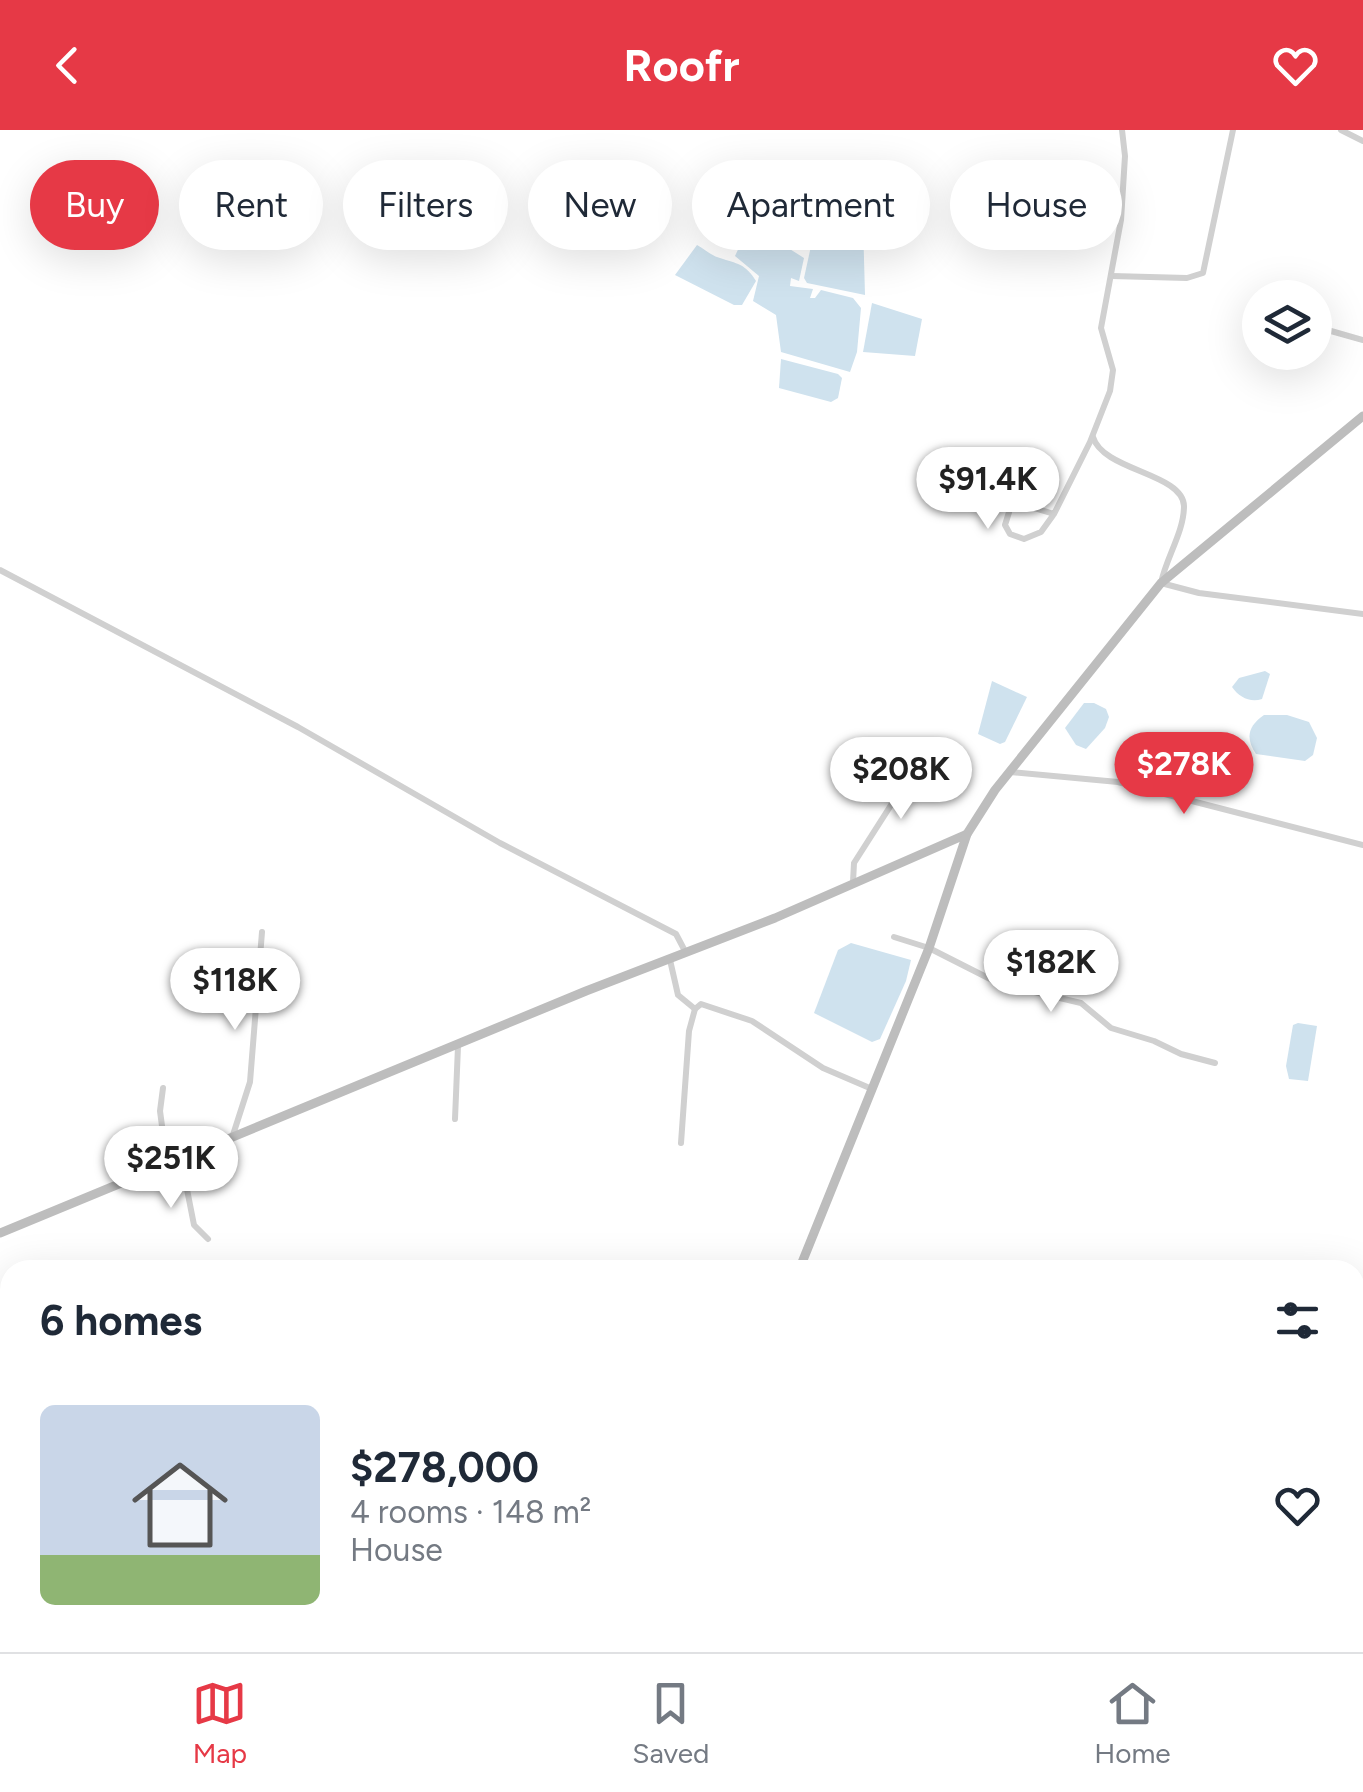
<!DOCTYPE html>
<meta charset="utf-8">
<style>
:root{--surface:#fff;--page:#f2f2f3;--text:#1f2937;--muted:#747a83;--line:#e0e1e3;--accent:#e63946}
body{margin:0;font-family:Figtree,sans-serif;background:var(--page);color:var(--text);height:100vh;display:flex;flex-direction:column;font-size:38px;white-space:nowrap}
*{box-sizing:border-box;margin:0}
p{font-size:32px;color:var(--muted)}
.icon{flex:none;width:55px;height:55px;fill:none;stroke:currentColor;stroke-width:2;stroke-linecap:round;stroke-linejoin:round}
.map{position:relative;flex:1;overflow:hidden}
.details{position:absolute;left:0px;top:1130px;width:1365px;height:392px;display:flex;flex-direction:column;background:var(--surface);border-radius:30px 30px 0 0;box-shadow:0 10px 40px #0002}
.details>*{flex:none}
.top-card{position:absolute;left:30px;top:30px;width:1305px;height:90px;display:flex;gap:20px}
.tools{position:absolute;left:1242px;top:150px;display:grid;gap:20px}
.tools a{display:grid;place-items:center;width:90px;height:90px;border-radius:50%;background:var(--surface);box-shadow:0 10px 40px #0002;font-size:50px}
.price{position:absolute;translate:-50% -85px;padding:0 22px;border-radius:35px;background:#fff;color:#222;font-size:32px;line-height:65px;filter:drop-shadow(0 2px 5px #0008)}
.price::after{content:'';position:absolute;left:50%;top:60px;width:30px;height:22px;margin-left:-15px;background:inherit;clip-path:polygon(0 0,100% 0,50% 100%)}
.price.current{background:var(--accent);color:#fff}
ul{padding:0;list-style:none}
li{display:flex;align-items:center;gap:30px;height:250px;padding:0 40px}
li span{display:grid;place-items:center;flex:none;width:280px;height:200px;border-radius:15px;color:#555}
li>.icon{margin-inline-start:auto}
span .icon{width:120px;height:120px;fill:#fffc;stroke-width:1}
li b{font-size:42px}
h2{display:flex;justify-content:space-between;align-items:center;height:120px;padding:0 40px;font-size:42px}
.pill{padding:0 35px;border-radius:45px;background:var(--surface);box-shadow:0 10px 40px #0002;font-size:35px;line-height:90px}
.pill.current{background:var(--accent);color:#fff}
header{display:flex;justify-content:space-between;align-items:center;height:130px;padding:0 40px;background:var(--accent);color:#fff;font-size:45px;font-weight:700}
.tabs{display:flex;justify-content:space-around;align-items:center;height:140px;border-top:2px solid var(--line);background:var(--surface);font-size:28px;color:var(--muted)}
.tabs a{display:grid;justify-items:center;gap:5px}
.tabs .current{color:var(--accent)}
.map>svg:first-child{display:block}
.water{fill:#cfe2ee}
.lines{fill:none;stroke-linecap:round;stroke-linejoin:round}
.minor{stroke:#d0d0d0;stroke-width:6}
.secondary{stroke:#bdbdbd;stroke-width:9}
</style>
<header><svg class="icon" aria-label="back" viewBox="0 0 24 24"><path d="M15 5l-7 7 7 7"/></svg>Roofr<svg class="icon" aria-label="heart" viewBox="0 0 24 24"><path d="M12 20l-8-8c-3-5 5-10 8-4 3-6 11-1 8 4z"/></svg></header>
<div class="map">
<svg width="1363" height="1522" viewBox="0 0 1363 1522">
<rect width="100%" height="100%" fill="#fff"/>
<g class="water">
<path d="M818 84 863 93 865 165 807 153 804 148Z"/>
<path d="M750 94 804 128 799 151 791 148 790 156 813 159 810 168H815L821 160 853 168 861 178 857 222 850 242 781 222 776 185 753 171 759 146 735 126Z"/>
<path d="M697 115C704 119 712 126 720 128 737 134 745 133 756 151L742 175H734L675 145Z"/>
<path d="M872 173 922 189 915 226 863 222Z"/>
<path d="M781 229 838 244 842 248 838 268 831 272 779 258Z"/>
<path d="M1265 541 1270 544 1262 569C1250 573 1239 567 1232 557L1239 548Z"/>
<path d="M992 551 1027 567 1005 612 1000 614 978 604Z"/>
<path d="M1084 573H1094L1106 579 1109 587 1105 598 1086 619 1076 615 1065 598Z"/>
<path d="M1264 585H1287L1309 592 1317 608 1313 625 1305 631 1256 624C1245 608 1248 596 1264 585Z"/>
<path d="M851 813 911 830 906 851 880 909 872 912 814 883 838 820Z"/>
<path d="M1298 893 1317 896 1308 951 1289 949 1286 936 1293 895Z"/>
</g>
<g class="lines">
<g class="minor">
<path d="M1341 0 1363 11"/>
<path d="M1112 146 1187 148 1203 143 1233 0"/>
<path d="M1331 201 1363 210"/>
<path d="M1093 307C1103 341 1183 343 1184 376 1184 402 1166 428 1161 453L1199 463 1363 484"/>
<path d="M1054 384 1021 374 1010 379 1005 395 1010 404 1024 409 1041 402 1054 384 1090 312 1110 261 1113 240 1101 198 1121 90 1125 26 1122 0"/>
<path d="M0 440 298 597 500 713 676 804 686 823"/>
<path d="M1010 642 1118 652 1363 715"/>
<path d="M853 752 854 733 923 625"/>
<path d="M894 807 929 818 1000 854 1081 873 1111 898 1154 911 1181 924 1215 933"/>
<path d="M670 830 678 865 695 879"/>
<path d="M163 958 160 981 167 1033"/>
<path d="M455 989 458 916"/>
<path d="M232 1008 250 952 262 802"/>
<path d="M681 1013 689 901 695 879 701 874 752 891 823 938 872 959"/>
<path d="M181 1029 194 1095 208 1109"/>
<path d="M650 1138 661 1140"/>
<path d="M1355 1181 1363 1159"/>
<path d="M1355 1394H1363"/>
<path d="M0 1458 10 1461"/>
</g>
<g class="secondary">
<path d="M0 1103 586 861 775 788 967 704"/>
<path d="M799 1140 929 818 967 704 995 660 1161 453 1363 286"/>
<path d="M645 1522 649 1512"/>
</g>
</g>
</svg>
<div class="tools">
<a><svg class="icon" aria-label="layers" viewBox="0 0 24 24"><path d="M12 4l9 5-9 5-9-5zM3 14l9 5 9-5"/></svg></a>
</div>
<b class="price" style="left:988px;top:402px">$91.4K</b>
<b class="price current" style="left:1184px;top:687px">$278K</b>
<b class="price" style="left:901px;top:692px">$208K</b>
<b class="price" style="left:1051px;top:885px">$182K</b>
<b class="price" style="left:235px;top:903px">$118K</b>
<b class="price" style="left:171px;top:1081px">$251K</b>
<div class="top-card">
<a class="pill current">Buy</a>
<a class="pill">Rent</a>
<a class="pill">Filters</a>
<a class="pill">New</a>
<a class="pill">Apartment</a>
<a class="pill">House</a>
</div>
<section class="details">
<h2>6 homes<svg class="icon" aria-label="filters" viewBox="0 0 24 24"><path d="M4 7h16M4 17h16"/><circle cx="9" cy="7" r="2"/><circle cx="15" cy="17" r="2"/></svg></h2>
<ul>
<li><span style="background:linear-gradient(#c9d6e8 75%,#8fb573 0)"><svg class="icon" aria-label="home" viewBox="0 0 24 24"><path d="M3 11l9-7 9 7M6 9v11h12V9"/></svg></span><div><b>$278,000</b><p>4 rooms · 148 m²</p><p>House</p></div><svg class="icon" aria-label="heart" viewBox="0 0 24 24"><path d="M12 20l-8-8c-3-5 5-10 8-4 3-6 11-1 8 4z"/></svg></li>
</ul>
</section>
</div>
<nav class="tabs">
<a class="current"><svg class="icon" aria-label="map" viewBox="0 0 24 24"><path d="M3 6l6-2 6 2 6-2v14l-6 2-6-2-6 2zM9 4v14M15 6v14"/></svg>Map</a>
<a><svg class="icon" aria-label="saved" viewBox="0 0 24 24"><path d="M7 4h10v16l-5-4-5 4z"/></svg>Saved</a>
<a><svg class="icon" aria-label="home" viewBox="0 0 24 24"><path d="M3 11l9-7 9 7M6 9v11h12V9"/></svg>Home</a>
</nav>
